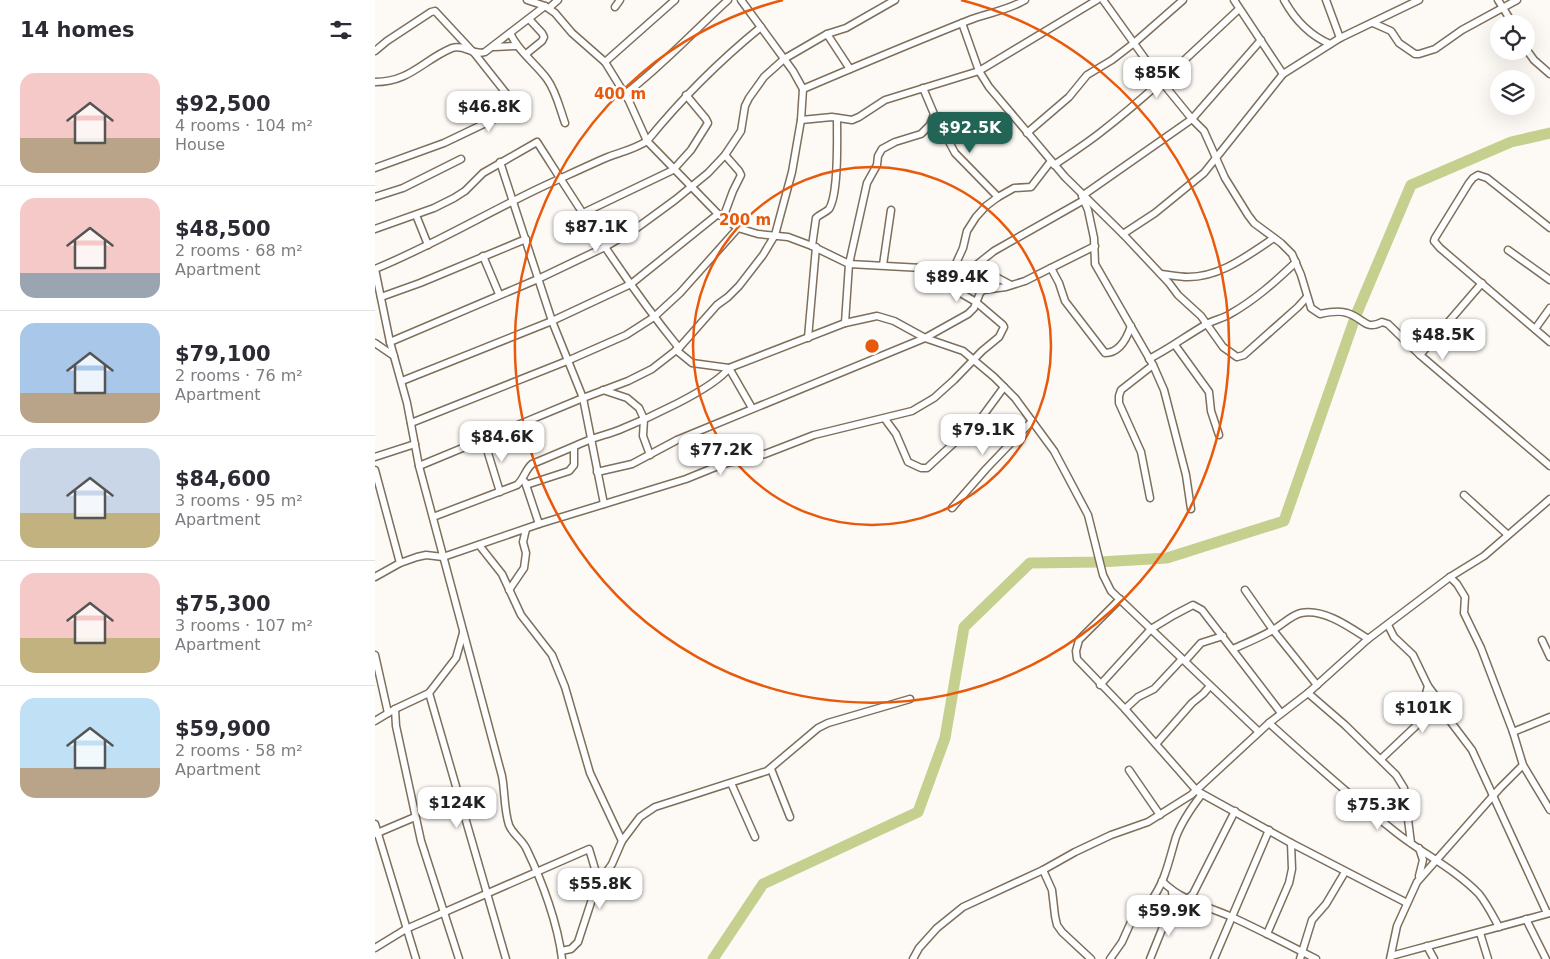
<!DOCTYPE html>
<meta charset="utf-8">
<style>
:root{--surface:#fff;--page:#f7f7f7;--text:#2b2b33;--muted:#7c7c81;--line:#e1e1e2;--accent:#226455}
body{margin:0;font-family:"DejaVu Sans",sans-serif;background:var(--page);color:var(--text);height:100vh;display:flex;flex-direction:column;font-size:19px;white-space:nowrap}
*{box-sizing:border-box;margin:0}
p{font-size:16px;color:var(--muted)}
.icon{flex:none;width:28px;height:28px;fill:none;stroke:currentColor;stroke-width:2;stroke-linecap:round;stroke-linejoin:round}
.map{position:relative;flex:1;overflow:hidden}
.details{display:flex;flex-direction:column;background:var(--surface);width:375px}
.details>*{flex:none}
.tools{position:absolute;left:1115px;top:15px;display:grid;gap:10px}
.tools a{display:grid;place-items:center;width:45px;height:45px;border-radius:50%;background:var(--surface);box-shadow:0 5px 20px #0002;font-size:25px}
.price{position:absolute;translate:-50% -42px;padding:0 11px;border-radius:10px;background:#fff;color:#222;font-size:16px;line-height:32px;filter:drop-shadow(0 1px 2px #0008)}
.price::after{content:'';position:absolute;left:50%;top:30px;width:15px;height:11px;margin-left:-8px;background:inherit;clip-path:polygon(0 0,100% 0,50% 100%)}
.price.on{background:var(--accent);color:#fff}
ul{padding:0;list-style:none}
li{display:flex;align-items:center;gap:15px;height:125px;padding:0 20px}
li+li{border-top:1px solid var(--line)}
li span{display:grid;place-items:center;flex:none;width:140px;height:100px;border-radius:15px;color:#555}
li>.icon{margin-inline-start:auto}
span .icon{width:60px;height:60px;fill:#fffc;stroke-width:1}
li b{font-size:21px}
h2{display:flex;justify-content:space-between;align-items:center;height:60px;padding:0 20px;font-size:21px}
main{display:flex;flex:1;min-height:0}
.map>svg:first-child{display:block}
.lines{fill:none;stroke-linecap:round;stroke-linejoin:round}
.river{stroke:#c6d08e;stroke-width:11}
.street-casing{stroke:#7d6f5b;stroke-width:9}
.street{stroke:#fff;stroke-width:6}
.ring{fill:none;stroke:#e8590c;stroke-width:2.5}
.centre{fill:#e8590c;stroke:#fff;stroke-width:2.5}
.ring-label{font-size:15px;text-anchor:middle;font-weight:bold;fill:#e8590c;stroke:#fff;stroke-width:5;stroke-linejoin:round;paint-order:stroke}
</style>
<main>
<section class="details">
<h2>14 homes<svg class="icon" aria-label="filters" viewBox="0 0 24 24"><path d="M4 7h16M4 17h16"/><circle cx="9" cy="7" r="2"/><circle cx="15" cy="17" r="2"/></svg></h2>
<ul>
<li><span style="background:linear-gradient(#f6c9c9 65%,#b9a48a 0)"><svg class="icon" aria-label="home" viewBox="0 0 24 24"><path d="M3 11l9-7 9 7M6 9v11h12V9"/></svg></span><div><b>$92,500</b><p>4 rooms · 104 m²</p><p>House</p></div></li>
<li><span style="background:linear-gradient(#f6c9c9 75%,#9aa5b1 0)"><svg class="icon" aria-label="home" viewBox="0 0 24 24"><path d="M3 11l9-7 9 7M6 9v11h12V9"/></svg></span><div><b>$48,500</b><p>2 rooms · 68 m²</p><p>Apartment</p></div></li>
<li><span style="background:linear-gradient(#a9c7e8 70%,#b9a48a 0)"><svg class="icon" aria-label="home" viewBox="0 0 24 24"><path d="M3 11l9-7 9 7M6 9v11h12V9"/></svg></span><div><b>$79,100</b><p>2 rooms · 76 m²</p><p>Apartment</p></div></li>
<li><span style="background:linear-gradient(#c9d6e8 65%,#c2b280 0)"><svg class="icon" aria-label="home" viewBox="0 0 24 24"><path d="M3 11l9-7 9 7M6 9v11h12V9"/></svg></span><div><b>$84,600</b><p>3 rooms · 95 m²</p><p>Apartment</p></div></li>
<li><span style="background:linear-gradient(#f6c9c9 65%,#c2b280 0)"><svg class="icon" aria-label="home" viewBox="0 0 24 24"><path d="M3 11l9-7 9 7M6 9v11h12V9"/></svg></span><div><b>$75,300</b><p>3 rooms · 107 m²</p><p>Apartment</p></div></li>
<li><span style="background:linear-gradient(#bfe0f5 70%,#b9a48a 0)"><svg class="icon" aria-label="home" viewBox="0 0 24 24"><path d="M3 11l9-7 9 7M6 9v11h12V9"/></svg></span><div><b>$59,900</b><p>2 rooms · 58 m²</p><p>Apartment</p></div></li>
</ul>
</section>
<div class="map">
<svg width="1175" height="959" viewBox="0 0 1175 959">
<rect width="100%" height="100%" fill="#fdfaf6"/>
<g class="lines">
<path class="river" d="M338 959 388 884 543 812 570 738 589 627 655 563 725 562 792 558 909 521 981 315 1036 185 1136 142 1175 133"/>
<defs>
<g id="street">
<path d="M152 0 170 6 180 13 197 33 230 62 254 101 272 141 343 214 363 228 383 234 413 237 437 246 474 264 602 271 617 275 636 285"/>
<path d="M728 0 786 81 817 119 829 131 850 178 873 215 879 223 906 243 917 254 926 275 936 308 945 314C954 312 964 310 972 313 989 318 990 331 1007 322L1013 324 1045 355 1175 466"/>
<path d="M859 0 908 74"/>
<path d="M909 0C920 20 934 35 955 44"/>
<path d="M951 0 965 38"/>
<path d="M1123 0 1138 24"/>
<path d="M240 7 245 0"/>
<path d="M174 8 183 0"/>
<path d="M587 23 604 71 614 87 690 177 748 234 794 283 803 295 826 316 848 347 862 357 869 355 923 307 932 297"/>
<path d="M998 23 1016 31 1024 43 1040 54H1044L1060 49 1087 30 1142 0"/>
<path d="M135 33C143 51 160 63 172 79 181 91 185 109 190 123"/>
<path d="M452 34 475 69"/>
<path d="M119 47 141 46"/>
<path d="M1151 49 1159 60 1175 74"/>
<path d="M0 51 12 41 56 12 60 11 100 54 138 102 140 106 138 110 69 143 0 168"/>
<path d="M151 54 167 41 169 37 167 33 154 19"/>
<path d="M230 62 300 0"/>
<path d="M0 82C35 82 48 60 77 48 89 44 98 56 110 52L170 6"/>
<path d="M428 89C482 66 537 43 592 21 611 13 632 11 650 0"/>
<path d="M250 94C287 66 319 31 353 0"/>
<path d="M558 119 571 136 580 153 623 197"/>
<path d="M426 120 457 117 477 120 484 117 510 100 604 71 722 0"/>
<path d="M652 133 694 97 712 75 737 60 759 43 808 0"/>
<path d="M125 162 177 321 208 398 229 504"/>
<path d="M679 165C695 154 711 144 726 132 775 94 819 51 864 9"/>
<path d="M0 197 28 188 86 159"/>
<path d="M208 213 298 170 316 150 333 123 331 119 311 95"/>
<path d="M41 215 53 245"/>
<path d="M348 218 358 191 366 175 364 171 350 155"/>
<path d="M1175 228 1112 178 1103 175 1098 178 1094 183 1060 238 1059 241 1065 248 1175 342"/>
<path d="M0 229 59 208 79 198 90 191 108 173 162 142C207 212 251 283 304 348"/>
<path d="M748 234 780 213 829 173 908 74 965 38 1044 0"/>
<path d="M437 246 441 218C445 214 450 213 454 209 464 194 462 137 462 118"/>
<path d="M1133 250 1175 280"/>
<path d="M108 256 124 294"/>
<path d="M508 265 516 210"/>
<path d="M676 268 684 283 690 301 730 353C744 353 752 338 756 326"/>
<path d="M0 269 15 342 32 403 44 466 127 776C130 792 129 810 134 825 138 835 148 840 152 850 167 881 183 924 187 959"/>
<path d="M0 269C59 245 113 212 171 185 191 176 212 166 233 157 246 152 260 149 272 141 307 98 343 62 386 27"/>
<path d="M578 270 588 248 592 231 601 217 611 206 623 197 639 188 656 187 676 161"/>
<path d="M595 270 619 251 709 200"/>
<path d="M786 274C795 275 804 277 813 277 846 277 873 255 899 238"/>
<path d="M6 297 45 283 151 239"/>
<path d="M470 323 474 264 492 183 502 165 503 156 507 149 520 142 546 134 555 125 559 114 548 88"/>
<path d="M1160 329 1175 308"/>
<path d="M433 338 441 247"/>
<path d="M15 342 163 279 230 247 259 230 300 200 333 173 350 155 366 131 370 106 374 98 389 77 409 59 452 34 471 28 520 0"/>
<path d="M0 343 19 356"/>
<path d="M800 345 834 392 836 411 844 435"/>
<path d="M301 350 317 363 354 368 377 408"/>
<path d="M1045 355 1107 283"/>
<path d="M774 359C794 349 811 336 830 325 838 320 847 319 855 314 880 300 901 281 921 262"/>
<path d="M27 381 177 321 256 284 343 214"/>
<path d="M228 390 252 398 264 408 269 419 268 436 275 455"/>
<path d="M510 419 521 434 533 462 546 468H552L607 417 629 387"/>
<path d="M36 423 192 361 251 335 279 317 305 293 363 228"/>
<path d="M109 440 125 492"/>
<path d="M0 457 40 444"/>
<path d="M44 466 208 398 253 381 277 369 304 348 342 305 353 297 364 286 388 255 400 235 417 172 426 120 428 89 418 71 366 0"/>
<path d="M0 470 25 563"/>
<path d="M222 472 257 464 302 440 550 338 593 314 599 308 605 293 608 290 631 287 650 281 720 246"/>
<path d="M150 482 164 524"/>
<path d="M151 485 194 471 199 465V447"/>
<path d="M1089 495 1133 535"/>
<path d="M775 498 766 452 744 403V396L746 390 778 365"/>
<path d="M577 508 611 469 657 421"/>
<path d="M816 509 811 475 789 390 778 365 720 264 719 238 713 210 707 196 817 119 886 40"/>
<path d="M58 517 142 485C149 479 150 470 157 464 177 456 195 448 214 440 224 436 234 434 244 430 269 420 339 389 354 368L470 323 502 316 519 321 550 338 588 351 619 377 640 398 679 451 713 515 728 575 736 591 884 732"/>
<path d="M104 545 127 574 146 615 177 655 190 687 215 773 247 841"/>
<path d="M0 577 25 563 42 557 51 555 68 557 164 524 311 479 348 464 390 454 439 435 537 411 559 398 579 380 607 351 624 337 629 327 628 325 601 302 582 291 554 267"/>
<path d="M1075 577 1082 584 1090 597 1089 613 1106 648 1138 732 1148 765 1175 810"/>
<path d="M134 590 149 568 151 553 148 542 151 529"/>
<path d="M870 590 898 630 942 685"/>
<path d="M745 599 704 640 701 651 702 659 750 709 822 791 916 843 1032 903"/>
<path d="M1013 625 1019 637 1038 655 1053 686 1065 702 1069 713 1097 750 1172 913"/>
<path d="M1167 640 1175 657"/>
<path d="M858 649C871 643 884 638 896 631 906 626 916 615 926 613 949 608 976 628 993 639"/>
<path d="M0 655 13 713"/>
<path d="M810 661 826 643 848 636"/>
<path d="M725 685 776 629 799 615 818 605 827 610 906 713"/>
<path d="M54 693 131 959"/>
<path d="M933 693 970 725 1021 775 1029 788 1036 843"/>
<path d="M20 709 21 726 46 841 84 959"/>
<path d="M750 709 763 697 779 689 807 659"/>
<path d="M0 721 20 709 54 693 81 658 88 633"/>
<path d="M894 723C935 760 975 796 1018 830 1046 853 1079 868 1104 894 1112 904 1118 916 1124 927"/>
<path d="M1138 732 1175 717"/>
<path d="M781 744 817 703 828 694 835 686"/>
<path d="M1006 759 1043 724 1053 686"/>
<path d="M396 769 415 817"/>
<path d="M754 770 785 815"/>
<path d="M356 783 380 837"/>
<path d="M0 824 41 959"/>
<path d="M0 834 40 817"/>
<path d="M668 870 677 890 680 916 682 925 687 932 716 959"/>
<path d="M1044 876 1048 860 1044 848"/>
<path d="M787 881C806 901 835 907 859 918 887 931 914 945 941 959"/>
<path d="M797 890 798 906"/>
<path d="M1151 919 1171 959"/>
<path d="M1105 933 1113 959"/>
<path d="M892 934 914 883 917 869 916 843"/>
<path d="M1052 946 1059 959"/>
<path d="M0 948 31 929 214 849 224 882"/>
<path d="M186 951 196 949 203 942 221 887 237 864 247 841 265 817 280 807 392 771 443 728 453 723 535 699"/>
<path d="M1016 956 1175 913"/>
<path d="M538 959 544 948 562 928 588 907 668 870 700 852 736 835 773 822 816 795 894 723 933 693 993 639 1075 577 1109 556 1175 499"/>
<path d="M735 959 747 942 760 913C764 908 771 908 775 902 790 883 794 860 801 837 807 821 817 807 827 794"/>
<path d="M775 959 794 912C800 903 811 902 818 894L860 811"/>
<path d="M839 959 894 830"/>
<path d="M925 959 937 920 951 904 970 872"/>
<path d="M1015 959 1022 926 1042 882 1125 788 1148 765"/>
</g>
</defs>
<use href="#street" class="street-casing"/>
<use href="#street" class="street"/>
</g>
<g class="ring">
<circle cx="497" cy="346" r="179"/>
<path d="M586 0A357 357 0 1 1 408 0"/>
</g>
<circle cx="497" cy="346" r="8" class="centre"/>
<g class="ring-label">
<text x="245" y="99">400 m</text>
<text x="370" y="225">200 m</text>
</g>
</svg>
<div class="tools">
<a><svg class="icon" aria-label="locate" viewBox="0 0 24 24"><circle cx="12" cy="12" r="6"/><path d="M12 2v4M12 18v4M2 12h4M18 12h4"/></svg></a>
<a><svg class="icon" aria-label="layers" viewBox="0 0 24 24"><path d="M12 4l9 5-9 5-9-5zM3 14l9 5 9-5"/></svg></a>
</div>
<b class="price" style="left:782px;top:99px">$85K</b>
<b class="price" style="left:114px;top:133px">$46.8K</b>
<b class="price on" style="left:595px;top:154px">$92.5K</b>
<b class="price" style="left:221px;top:253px">$87.1K</b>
<b class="price" style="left:582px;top:303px">$89.4K</b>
<b class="price" style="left:1068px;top:361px">$48.5K</b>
<b class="price" style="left:608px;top:456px">$79.1K</b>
<b class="price" style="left:127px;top:463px">$84.6K</b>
<b class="price" style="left:346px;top:476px">$77.2K</b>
<b class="price" style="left:1048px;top:734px">$101K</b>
<b class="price" style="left:82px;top:829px">$124K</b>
<b class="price" style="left:1003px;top:831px">$75.3K</b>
<b class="price" style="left:225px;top:910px">$55.8K</b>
<b class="price" style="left:794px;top:937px">$59.9K</b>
</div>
</main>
